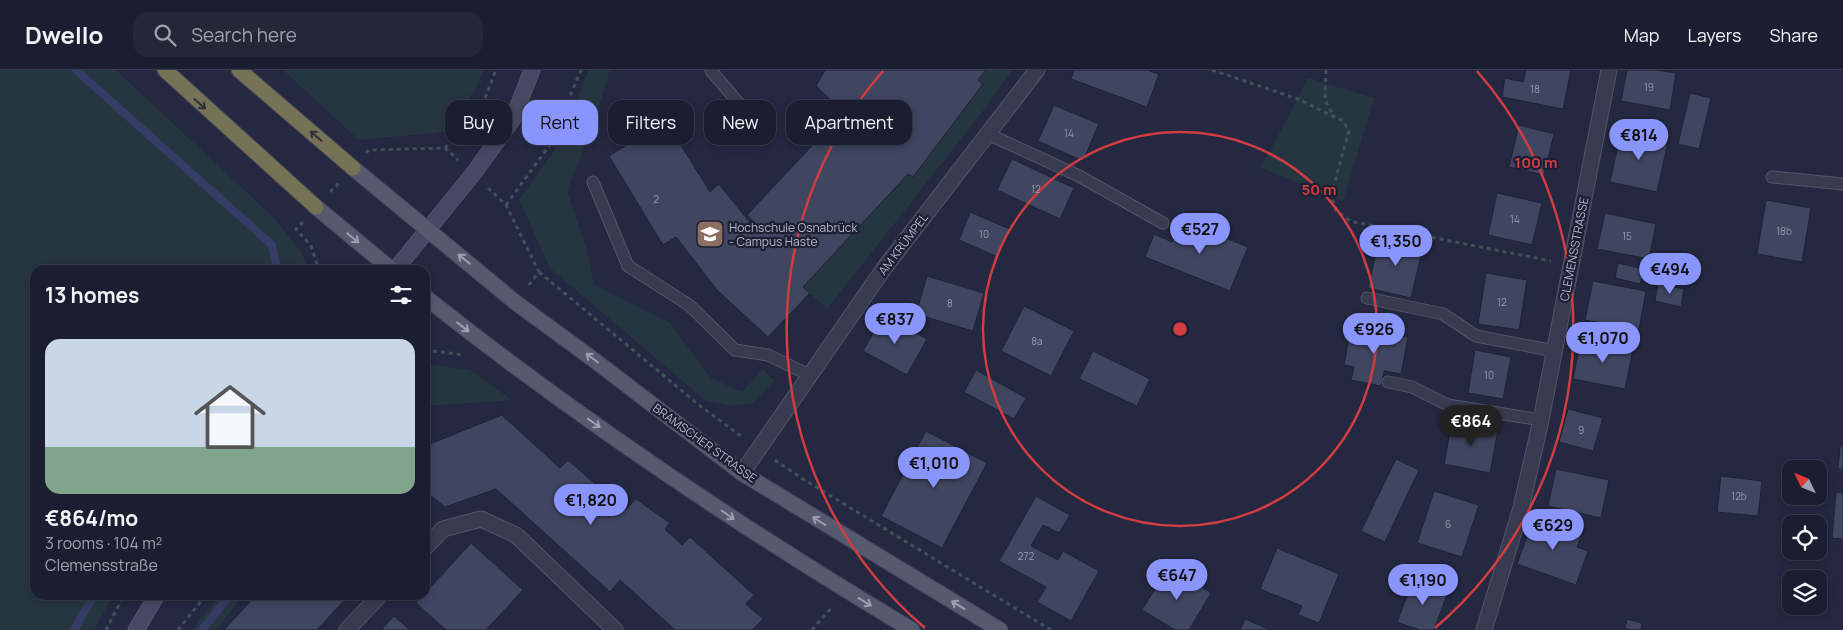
<!DOCTYPE html>
<meta charset="utf-8">
<style>
:root{--surface:#1b1e30;--page:#242738;--text:#f1f3f6;--muted:#a0a2ab;--line:#393c4c;--accent:#8995fb}
body{margin:0;font-family:Manrope,sans-serif;background:var(--page);color:var(--text);height:100vh;display:flex;flex-direction:column;font-size:19px;white-space:nowrap}
*{box-sizing:border-box;margin:0}
p{font-size:16px;color:var(--muted)}
.icon{flex:none;width:28px;height:28px;fill:none;stroke:currentColor;stroke-width:2;stroke-linecap:round;stroke-linejoin:round}
.map{position:relative;flex:1;overflow:hidden}
.details{position:absolute;left:30px;top:195px;width:400px;height:335px;display:flex;flex-direction:column;background:var(--surface);border-radius:15px;box-shadow:0 2px 8px #0003,0 0 0 1px var(--line)}
.details>*{flex:none}
.guide{position:absolute;left:445px;top:30px;width:475px;height:45px;display:flex;gap:10px}
.needle{width:32px;rotate:313deg}
.fabs{position:absolute;left:1782px;top:390px;display:grid;gap:10px}
.fabs a{display:grid;place-items:center;width:45px;height:45px;border-radius:10px;background:var(--surface);box-shadow:0 2px 8px #0003,0 0 0 1px var(--line);font-size:25px}
.price{position:absolute;translate:-50% -42px;padding:0 11px;border-radius:18px;background:var(--accent);color:#111;font-size:16px;line-height:32px;filter:drop-shadow(0 1px 2px #0008)}
.price::after{content:'';position:absolute;left:50%;top:30px;width:15px;height:11px;margin-left:-8px;background:inherit;clip-path:polygon(0 0,100% 0,50% 100%)}
.price.active{background:#222;color:#fff}
ul{padding:0;list-style:none}
li{display:grid;align-content:center;gap:10px;height:265px;padding:0 15px}
li span{display:grid;place-items:center;height:155px;border-radius:15px;color:#555}
li>.icon{margin-inline-start:auto}
span .icon{width:90px;height:90px;fill:#fffc;stroke-width:1}
li b{font-size:21px}
h2{display:flex;justify-content:space-between;align-items:center;height:60px;padding:0 15px;font-size:21px}
.tag{padding:0 18px;border-radius:15px;background:var(--surface);box-shadow:0 2px 8px #0003,0 0 0 1px var(--line);font-size:18px;line-height:45px}
.tag.active{background:var(--accent);color:#111}
header{display:flex;align-items:center;gap:30px;box-sizing:border-box;height:70px;padding:0 25px;background:var(--surface);border-bottom:1px solid var(--line)}
header strong{font-size:24px}
nav{display:flex;gap:28px;margin-inline-start:auto;font-size:18px}
.search{width:350px;height:45px;background:var(--page);display:flex;align-items:center;gap:12px;box-sizing:border-box;padding:0 18px;border-radius:15px;color:var(--muted);font-size:19px}
.map>svg:first-child{display:block}
.green{fill:#263641}
.lines{fill:none;stroke-linecap:round;stroke-linejoin:round}
.stream{stroke:#363c65;stroke-width:8}
.building{fill:#404560;stroke:#1f2237}
.lane-casing{stroke:#53566a;stroke-width:13}
.street-casing{stroke:#53566a;stroke-width:17}
.secondary-casing{stroke:#53566a;stroke-width:17}
.primary-casing{stroke:#424459;stroke-width:17}
.highway-casing{stroke:#404357;stroke-width:17}
.path{stroke:#41525b;stroke-width:3;stroke-dasharray:4 4;stroke-linecap:butt}
.lane{stroke:#383b50;stroke-width:11}
.street{stroke:#383b50;stroke-width:15}
.secondary{stroke:#464963;stroke-width:15}
.primary{stroke:#565a70;stroke-width:15}
.highway{stroke:#767255;stroke-width:15}
.oneway{stroke:#2f303b}
.oneway2{stroke:#9da0b4}
.ring{fill:none;stroke:#d13d40;stroke-width:2.5}
.labels{text-anchor:middle;dominant-baseline:central;stroke-width:4.5;stroke-linejoin:round;paint-order:stroke}
.number-label{font-size:10px;fill:#989ab0}
.poi-label{font-size:12px;fill:#b5b7ca;stroke:#1d2035;text-anchor:start}
.street-label{font-size:12px;fill:#b5b7ca;stroke:#1d2035}
.centre{fill:#d13d40;stroke:#1d2035;stroke-width:2.5}
.ring-label{font-size:15px;text-anchor:middle;font-weight:bold;fill:#d13d40;stroke:#1d2035;stroke-width:4.5;stroke-linejoin:round;paint-order:stroke}
</style>
<header>
<strong>Dwello</strong>
<div class="search"><svg class="icon" aria-label="search" viewBox="0 0 24 24"><circle cx="10" cy="10" r="6"/><path d="M15 15l6 6"/></svg>Search here</div>
<nav><a>Map</a><a>Layers</a><a>Share</a></nav>
</header>
<div class="map">
<svg width="1843" height="560" viewBox="0 0 1843 560">
<rect width="100%" height="100%" fill="#242840"/>
<g class="green">
<path d="M0 0H116L273 147 302 183 308 200H35V525H113L94 560H0Z"/>
<path d="M283 0H483L475 20 444 62 359 70Z"/>
<path d="M589 0H610L596 47 567 121 587 180 594 215 670 253 711 308 742 322 763 299 774 311 753 333 730 336 705 330 550 198 519 130 555 79Z"/>
<path d="M986 0H1013L979 46 827 239 803 217 908 104 913 107 983 14 978 10Z"/>
<path d="M1308 8 1374 28 1343 131 1259 97 1268 85Z"/>
<path d="M425 294 470 300 512 330 425 336Z"/>
<path d="M220 525H243L216 560H192Z"/>
</g>
<g class="lines">
<g class="stream">
<path d="M76 0 272 175 277 200"/>
<path d="M74 560 94 525"/>
<path d="M202 560 230 525"/>
</g>
</g>
<g class="building">
<path d="M825 0H986L978 10 983 14 913 107 908 104 803 217 810 223 768 267 717 220 676 167 663 175 609 86 666 51 710 122 719 114 759 164 762 160 747 145 822 65 819 62 840 39 816 16Z"/>
<path d="M1074 0H1147L1159 4 1147 37 1071 9Z"/>
<path d="M1526 0H1571L1563 39 1502 27 1505 8 1523 12Z"/>
<path d="M1627 0H1656L1676 3 1670 40 1621 31Z"/>
<path d="M1690 23 1711 28 1699 79 1678 74Z"/>
<path d="M1054 35 1099 54 1083 91 1038 71Z"/>
<path d="M1519 55 1554 64 1544 105 1509 97Z"/>
<path d="M1621 61 1668 71 1657 122 1610 112Z"/>
<path d="M1012 89 1074 118 1060 149 997 120Z"/>
<path d="M1497 123 1542 133 1532 175 1488 165Z"/>
<path d="M1766 130 1811 138 1802 192 1757 184Z"/>
<path d="M970 142 1010 159 998 187 959 170Z"/>
<path d="M1605 143 1656 154 1649 189 1597 179Z"/>
<path d="M1180 150 1248 177 1230 221 1145 187 1154 164 1172 172Z"/>
<path d="M1380 167 1423 177 1411 228 1368 218Z"/>
<path d="M1618 193 1644 199 1640 214 1615 208Z"/>
<path d="M1486 203 1527 210 1519 260 1478 254Z"/>
<path d="M927 206 984 223 973 261 916 244Z"/>
<path d="M1593 211 1646 221 1639 260 1585 250Z"/>
<path d="M1658 214 1684 219 1681 237 1655 231Z"/>
<path d="M1024 236 1074 261 1051 306 1001 281Z"/>
<path d="M883 245 927 269 907 305 863 281Z"/>
<path d="M1351 256 1408 267 1401 304 1384 301 1381 316 1351 310 1354 297 1344 295Z"/>
<path d="M1581 269 1633 279 1625 319 1573 309Z"/>
<path d="M1475 280 1511 287 1503 329 1468 323Z"/>
<path d="M1093 281 1150 309 1137 336 1079 309Z"/>
<path d="M976 300 1026 328 1014 349 964 322Z"/>
<path d="M1568 339 1603 348 1593 381 1559 372Z"/>
<path d="M502 345 560 398 568 390 625 440 636 429 670 453 665 459 682 475 690 467 754 525 746 534 763 549 752 560H675L620 510 610 522 496 419 445 437 425 421V376Z"/>
<path d="M1452 351 1498 360 1490 403 1444 394Z"/>
<path d="M926 361 987 393 942 478 881 446Z"/>
<path d="M1840 376H1843V399H1838Z"/>
<path d="M1396 389 1419 400 1385 472 1361 461Z"/>
<path d="M1556 399 1609 410 1601 448 1548 436Z"/>
<path d="M1721 406 1762 411 1758 446 1717 442Z"/>
<path d="M1434 421 1479 435 1462 487 1417 473Z"/>
<path d="M1836 422 1843 423V469L1832 468Z"/>
<path d="M1036 426 1070 445 1059 463 1043 455 1031 476 1058 490 1063 481 1099 501 1071 551 1037 532 1046 517 999 491Z"/>
<path d="M1534 447 1582 464 1577 477 1588 481 1576 515 1517 494Z"/>
<path d="M471 473 523 520 486 560H446L416 533Z"/>
<path d="M1277 478 1339 504 1319 553 1298 545 1302 536 1260 519Z"/>
<path d="M1169 496 1211 523 1189 560H1175L1142 540Z"/>
<path d="M1414 508 1448 522 1434 560H1420L1397 552Z"/>
<path d="M256 525H349L317 560H224Z"/>
<path d="M394 546 410 560H381Z"/>
<path d="M1245 549 1270 560H1240Z"/>
<path d="M1627 549 1642 553 1641 560 1625 559Z"/>
</g>
<g class="lines">
<defs>
<g id="lane">
<path d="M711 0 712 2 755 52"/>
<path d="M988 64 1079 106 1163 153"/>
<path d="M1772 107 1843 114"/>
<path d="M593 112 628 196 689 235 735 280 768 285 809 305"/>
<path d="M1367 228 1443 244 1476 266 1555 281"/>
<path d="M1388 312 1412 317 1448 335 1541 350"/>
</g>
<g id="street">
<path d="M742 403 885 197 1037 0"/>
<path d="M425 478 443 459 481 449 516 465 615 560"/>
<path d="M347 560 380 525"/>
<path d="M1484 560 1521 438 1541 350 1609 0"/>
</g>
<g id="secondary">
<path d="M395 200 473 104 513 49 532 0"/>
<path d="M136 560 157 525"/>
</g>
<g id="primary">
<path d="M353 98 515 232 594 290 742 403 1000 560"/>
<path d="M316 137 392 200"/>
<path d="M425 227C579 349 743 459 912 560"/>
</g>
<g id="highway">
<path d="M165 0 316 137"/>
<path d="M239 0 353 98"/>
</g>
</defs>
<use href="#lane" class="lane-casing"/>
<use href="#street" class="street-casing"/>
<use href="#secondary" class="secondary-casing"/>
<use href="#primary" class="primary-casing"/>
<use href="#highway" class="highway-casing"/>
<g class="path">
<path d="M1212 0 1298 29 1343 51 1349 61 1331 125 1336 140 1350 151 1551 191"/>
<path d="M1326 0 1325 30 1333 45"/>
<path d="M445 78 485 28 496 0"/>
<path d="M366 83 369 80 445 78 458 90"/>
<path d="M488 118 506 135 539 202 528 216"/>
<path d="M330 122 340 112"/>
<path d="M506 135 549 76 581 0"/>
<path d="M303 152 296 159 311 176 319 200"/>
<path d="M539 202 699 335 741 366"/>
<path d="M425 280 464 285"/>
<path d="M775 390 803 409 1051 560"/>
<path d="M106 560 124 525"/>
<path d="M178 560 206 525"/>
<path d="M812 560 833 536"/>
</g>
<use href="#lane" class="lane"/>
<use href="#street" class="street"/>
<use href="#secondary" class="secondary"/>
<use href="#primary" class="primary"/>
<use href="#highway" class="highway"/>
</g>
<defs><path id="oneway-shaft" d="M-6 0H5M1.5-3L5.5 0L1.5 3" fill="none" stroke-width="1.6" stroke-linecap="round" stroke-linejoin="round" transform="scale(1.25)"/></defs>
<g class="oneway">
<use href="#oneway-shaft" transform="translate(200 34) rotate(42)"/>
<use href="#oneway-shaft" transform="translate(316 66) rotate(-139)"/>
</g>
<g class="oneway2">
<use href="#oneway-shaft" transform="translate(353 168) rotate(39)"/>
<use href="#oneway-shaft" transform="translate(464 189) rotate(-140)"/>
<use href="#oneway-shaft" transform="translate(463 257) rotate(38)"/>
<use href="#oneway-shaft" transform="translate(592 288) rotate(-143)"/>
<use href="#oneway-shaft" transform="translate(594 353) rotate(35)"/>
<use href="#oneway-shaft" transform="translate(728 445) rotate(35)"/>
<use href="#oneway-shaft" transform="translate(819 451) rotate(-148)"/>
<use href="#oneway-shaft" transform="translate(865 532) rotate(31)"/>
<use href="#oneway-shaft" transform="translate(958 535) rotate(-149)"/>
</g>
<g class="ring">
<circle cx="1180" cy="259" r="197"/>
<path d="M925 558A393 393 0 0 1 883 1M1477 1A393 393 0 0 1 1435 558"/>
</g>
<defs>
<symbol id="university-square" viewBox="-11 -11 22 22"><rect x="-9" y="-9" width="18" height="18" rx="4" fill="#8d6e63" stroke="#1d2035"/><path d="M0-5L7-2L0 1L-7-2ZM-4 1L0 2.5L4 1V4Q0 6-4 4Z" fill="#fff"/></symbol>
</defs>
<g fill-rule="evenodd">
<use href="#university-square" x="694" y="148" width="32" height="32"/>
</g>
<g class="labels">
<g class="number-label">
<text x="1649" y="17">19</text>
<text x="1535" y="19">18</text>
<text x="1069" y="63">14</text>
<text x="1036" y="119">12</text>
<text x="656" y="129">2</text>
<text x="1515" y="149">14</text>
<text x="1784" y="161">18b</text>
<text x="984" y="164">10</text>
<text x="1627" y="166">15</text>
<text x="1502" y="232">12</text>
<text x="950" y="233">8</text>
<text x="1037" y="271">8a</text>
<text x="1489" y="305">10</text>
<text x="1581" y="360">9</text>
<text x="1739" y="426">12b</text>
<text x="1448" y="454">6</text>
<text x="1026" y="486">272</text>
</g>
<g class="poi-label">
<text x="729" y="157">Hochschule Osnabrück<tspan x="729" dy="14">- Campus Haste</tspan></text>
</g>
<g class="street-label">
<text transform="translate(903 174) rotate(-53)">AM KRÜMPEL</text>
<text transform="translate(1574 179) rotate(-79)">CLEMENSSTRASSE</text>
<text transform="translate(705 373) rotate(36)">BRAMSCHER STRASSE</text>
</g>
</g>
<circle cx="1180" cy="259" r="8" class="centre"/>
<g class="ring-label">
<text x="1536" y="98">100 m</text>
<text x="1319" y="125">50 m</text>
</g>
</svg>
<div class="fabs">
<a><svg class="needle" viewBox="-14 -14 28 28"><path d="M0-13l5 13h-10z" fill="#e53935"/><path d="M0 13l5-13h-10z" fill="#a0a2ab"/></svg></a>
<a><svg class="icon" aria-label="locate" viewBox="0 0 24 24"><circle cx="12" cy="12" r="6"/><path d="M12 2v4M12 18v4M2 12h4M18 12h4"/></svg></a>
<a><svg class="icon" aria-label="layers" viewBox="0 0 24 24"><path d="M12 4l9 5-9 5-9-5zM3 14l9 5 9-5"/></svg></a>
</div>
<b class="price" style="left:1639px;top:91px">€814</b>
<b class="price" style="left:1200px;top:185px">€527</b>
<b class="price" style="left:1396px;top:197px">€1,350</b>
<b class="price" style="left:1670px;top:225px">€494</b>
<b class="price" style="left:895px;top:275px">€837</b>
<b class="price" style="left:1374px;top:285px">€926</b>
<b class="price" style="left:1603px;top:294px">€1,070</b>
<b class="price active" style="left:1471px;top:377px">€864</b>
<b class="price" style="left:934px;top:419px">€1,010</b>
<b class="price" style="left:591px;top:456px">€1,820</b>
<b class="price" style="left:1553px;top:481px">€629</b>
<b class="price" style="left:1177px;top:531px">€647</b>
<b class="price" style="left:1423px;top:536px">€1,190</b>
<div class="guide">
<a class="tag">Buy</a>
<a class="tag active">Rent</a>
<a class="tag">Filters</a>
<a class="tag">New</a>
<a class="tag">Apartment</a>
</div>
<section class="details">
<h2>13 homes<svg class="icon" aria-label="filters" viewBox="0 0 24 24"><path d="M4 7h16M4 17h16"/><circle cx="9" cy="7" r="2"/><circle cx="15" cy="17" r="2"/></svg></h2>
<ul>
<li><span style="background:linear-gradient(#c9d6e8 70%,#7fa58c 0)"><svg class="icon" aria-label="home" viewBox="0 0 24 24"><path d="M3 11l9-7 9 7M6 9v11h12V9"/></svg></span><div><b>€864/mo</b><p>3 rooms · 104 m²</p><p>Clemensstraße</p></div></li>
</ul>
</section>
</div>
